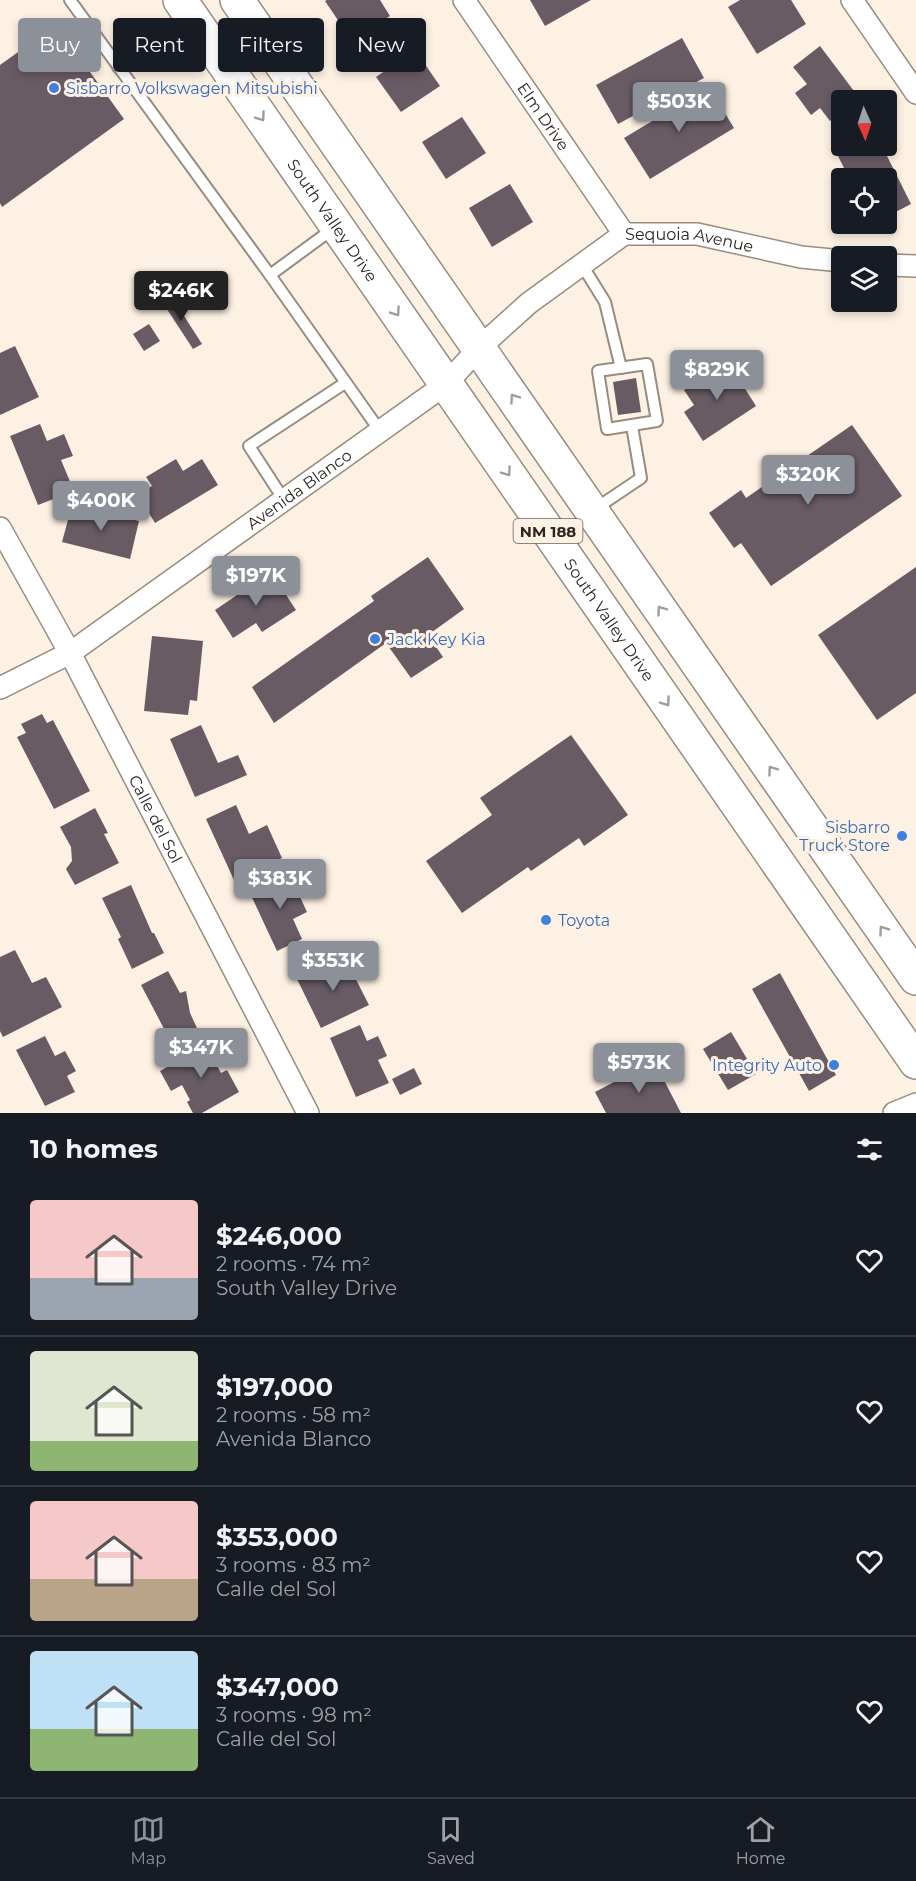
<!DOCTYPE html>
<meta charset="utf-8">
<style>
:root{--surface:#171b24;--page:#20242c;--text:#f1f3f6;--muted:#9ea1a6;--line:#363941;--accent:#8c9099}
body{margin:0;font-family:Montserrat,sans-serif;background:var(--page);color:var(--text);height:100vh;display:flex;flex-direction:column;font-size:22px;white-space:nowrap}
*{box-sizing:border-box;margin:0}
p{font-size:20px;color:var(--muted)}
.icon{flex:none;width:33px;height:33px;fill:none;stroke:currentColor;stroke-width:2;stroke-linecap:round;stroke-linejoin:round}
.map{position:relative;height:1113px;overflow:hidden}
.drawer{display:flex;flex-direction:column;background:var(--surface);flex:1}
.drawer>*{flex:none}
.hud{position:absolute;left:18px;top:18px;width:600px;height:54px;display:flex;gap:12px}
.needle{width:39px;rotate:177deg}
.controls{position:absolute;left:831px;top:90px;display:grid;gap:12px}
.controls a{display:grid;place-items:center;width:66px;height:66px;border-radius:6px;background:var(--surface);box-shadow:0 3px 9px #0003;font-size:30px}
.price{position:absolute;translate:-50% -51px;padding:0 14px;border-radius:6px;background:var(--accent);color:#fff;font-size:20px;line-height:39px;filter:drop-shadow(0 2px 3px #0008)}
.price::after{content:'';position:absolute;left:50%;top:36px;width:18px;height:14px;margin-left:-9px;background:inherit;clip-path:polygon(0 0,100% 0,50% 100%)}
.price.current{background:#222;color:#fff}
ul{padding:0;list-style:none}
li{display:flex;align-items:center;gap:18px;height:150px;padding:0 30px}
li+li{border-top:2px solid var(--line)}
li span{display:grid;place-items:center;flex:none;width:168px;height:120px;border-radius:6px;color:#555}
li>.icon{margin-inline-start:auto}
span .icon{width:72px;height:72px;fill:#fffc;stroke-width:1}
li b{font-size:26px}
h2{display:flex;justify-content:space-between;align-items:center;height:72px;padding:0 30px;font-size:26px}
.tag{padding:0 21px;border-radius:6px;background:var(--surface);box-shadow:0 3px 9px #0003;font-size:21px;line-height:54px}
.tag.current{background:var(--accent);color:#fff}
.tabs{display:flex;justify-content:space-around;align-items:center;height:84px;border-top:2px solid var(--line);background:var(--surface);font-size:16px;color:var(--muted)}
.tabs a{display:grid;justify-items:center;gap:3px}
.tabs .current{color:var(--accent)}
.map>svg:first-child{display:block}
.building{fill:#685b64}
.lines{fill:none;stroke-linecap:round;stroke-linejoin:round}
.service-casing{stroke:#978c7f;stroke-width:14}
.minor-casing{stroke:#978c7f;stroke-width:24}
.primary-casing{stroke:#978c7f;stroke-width:36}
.service{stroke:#fff;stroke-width:10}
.minor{stroke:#fff;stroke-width:21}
.primary{stroke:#fff;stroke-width:33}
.oneway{stroke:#9f9d9b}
.shop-dot{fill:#3f7fe0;stroke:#fdf1e3;stroke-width:2}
.labels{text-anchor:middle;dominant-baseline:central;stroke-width:6;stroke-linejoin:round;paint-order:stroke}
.shield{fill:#fdf1e3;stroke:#69625a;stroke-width:1.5}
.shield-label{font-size:15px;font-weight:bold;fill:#2a2520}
.shop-label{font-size:16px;fill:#366cbe;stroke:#fdf1e3;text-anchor:start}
.street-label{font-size:16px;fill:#2a2520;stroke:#fdf1e3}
</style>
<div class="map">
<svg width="916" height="1113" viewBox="0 0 916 1113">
<rect width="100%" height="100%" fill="#fdf1e3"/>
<g class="building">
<path d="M327 0H380L390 16 352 41 325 1Z"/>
<path d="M530 0H591L545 26Z"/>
<path d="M740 0H791L806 24 757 54 728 7Z"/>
<path d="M56 25 124 119 2 207 0 203V65Z"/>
<path d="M682 38 704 78 618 124 596 85Z"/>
<path d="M820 46 860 99 842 100V113L830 121 820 108 811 115 795 93 807 84 793 67Z"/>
<path d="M415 50 440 86 401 112 376 77Z"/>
<path d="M709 87 734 128 650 179 624 138Z"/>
<path d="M462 117 486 153 446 179 422 142Z"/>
<path d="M842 142V146H882L911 204 886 217V178H849L833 146Z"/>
<path d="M510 184 533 222 492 247 469 208Z"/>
<path d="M170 294 202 344 193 349 161 300Z"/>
<path d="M149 324 160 341 144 351 133 334Z"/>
<path d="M15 346 39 397 0 415V353Z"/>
<path d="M728 362 756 406 703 441 684 412 694 405 684 390Z"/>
<path d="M636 378 641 412 618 415 613 382Z"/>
<path d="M40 424 47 441 64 434 73 456 61 460 74 491 38 505 10 436Z"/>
<path d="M852 425 902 496 771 586 741 543 734 548 709 513 741 490 746 498Z"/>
<path d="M176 459 183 471 202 459 218 485 155 523 137 494 152 486 146 477Z"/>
<path d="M72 505 139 521 130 559 62 542Z"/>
<path d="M428 557 464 609 428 635 443 657 411 678 386 643 274 723 252 687 374 601 371 596Z"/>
<path d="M916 567V693L877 720 818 635Z"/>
<path d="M271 572 296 610 262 632 256 623 233 638 215 610Z"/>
<path d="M152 636 203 641 197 701 190 700 188 715 144 711Z"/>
<path d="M42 714 47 723 53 720 90 791 54 809 17 737 26 733 21 724Z"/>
<path d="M201 725 218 763 238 755 247 775 195 797 170 739Z"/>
<path d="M571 735 628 815 584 846 579 838 531 871 528 867 462 913 426 861 492 815 480 798Z"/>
<path d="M236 805 249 834 267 825 282 858 234 880 206 819Z"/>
<path d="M95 808 108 833 104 834 119 863 75 885 66 869 72 861 71 847 60 827Z"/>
<path d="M289 873 307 912 293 919 302 939 277 951 249 891Z"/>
<path d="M131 885 152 933H154L164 953 132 969 118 939 121 937 102 898Z"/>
<path d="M15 950 32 983 46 977 62 1007 3 1037 0 1031V957Z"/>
<path d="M344 956 369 1005 321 1028 297 979Z"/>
<path d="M168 971 180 993 186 991 190 1013 197 1028 171 1042 141 985Z"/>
<path d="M780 973 836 1075 809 1091 752 989Z"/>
<path d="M360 1025 367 1041 378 1036 387 1056 378 1060 389 1083 356 1097 330 1038Z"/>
<path d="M731 1032 756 1074 728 1090 703 1049Z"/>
<path d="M45 1036 55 1056 65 1051 76 1071 67 1076 75 1092 45 1106 16 1050Z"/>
<path d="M215 1041 224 1057 215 1062 221 1073 227 1070 239 1092 202 1113H193L187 1102 190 1100 182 1085 171 1091 160 1071Z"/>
<path d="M654 1061 681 1113H606L595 1092Z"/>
<path d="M414 1068 422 1084 400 1095 392 1079Z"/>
</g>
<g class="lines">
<defs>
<g id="service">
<path d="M70 0 270 275 334 228"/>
<path d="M118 67 189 18"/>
<path d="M582 265 605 302 621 368"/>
<path d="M270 275 380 431"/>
<path d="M647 364 657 421 607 429 598 371Z"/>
<path d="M284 500 249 446 345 383"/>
<path d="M595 509 641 478 632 426"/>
</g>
<g id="minor">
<path id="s1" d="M464 0 624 234"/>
<path d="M852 0 916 93"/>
<path d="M886 265 916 266"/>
<path id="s2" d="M0 528 70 653 308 1113"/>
<path id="s3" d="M0 688 70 653 446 384 479 348 529 303 624 234H697L801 257 842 261"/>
<path d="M894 1113 916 1104"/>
</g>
<g id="primary">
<path id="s4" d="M180 0 916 1062"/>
<path d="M237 0 916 978"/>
</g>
</defs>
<use href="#service" class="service-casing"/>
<use href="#minor" class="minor-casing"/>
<use href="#primary" class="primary-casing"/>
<use href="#service" class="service"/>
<use href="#minor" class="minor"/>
<use href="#primary" class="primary"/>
</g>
<defs><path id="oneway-chevron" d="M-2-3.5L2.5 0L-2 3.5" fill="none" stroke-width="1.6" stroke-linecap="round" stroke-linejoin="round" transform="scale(1.5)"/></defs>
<g class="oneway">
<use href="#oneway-chevron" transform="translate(261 117) rotate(55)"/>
<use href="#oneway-chevron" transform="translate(396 312) rotate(55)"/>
<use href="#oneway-chevron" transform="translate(514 398) rotate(-125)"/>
<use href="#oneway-chevron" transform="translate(507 472) rotate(55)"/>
<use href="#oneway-chevron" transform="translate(661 610) rotate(-125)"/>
<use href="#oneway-chevron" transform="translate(666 702) rotate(55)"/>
<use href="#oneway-chevron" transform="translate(772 770) rotate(-125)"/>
<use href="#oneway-chevron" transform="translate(883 930) rotate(-125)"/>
</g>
<g class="shop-dot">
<circle cx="54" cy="88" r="6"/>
<circle cx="375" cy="639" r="6"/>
<circle cx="902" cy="836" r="6"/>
<circle cx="546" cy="920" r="6"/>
<circle cx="834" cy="1065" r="6"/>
</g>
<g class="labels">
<rect class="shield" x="513.5" y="519" width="69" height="24" rx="4.5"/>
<g class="shield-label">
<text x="548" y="531">NM 188</text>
</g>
<g class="shop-label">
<text x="66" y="88">Sisbarro Volkswagen Mitsubishi</text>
<text x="387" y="639">Jack Key Kia</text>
<text x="890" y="827" text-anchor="end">Sisbarro<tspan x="890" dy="18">Truck Store</tspan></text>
<text x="558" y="920">Toyota</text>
<text x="822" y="1065" text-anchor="end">Integrity Auto</text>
</g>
<g class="street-label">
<text stroke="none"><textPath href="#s1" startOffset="141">Elm Drive</textPath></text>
<text stroke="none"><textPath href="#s4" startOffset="268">South Valley Drive</textPath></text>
<text stroke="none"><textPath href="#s3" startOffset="840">Sequoia Avenue</textPath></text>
<text stroke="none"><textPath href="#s3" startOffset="360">Avenida Blanco</textPath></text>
<text stroke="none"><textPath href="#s4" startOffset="754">South Valley Drive</textPath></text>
<text stroke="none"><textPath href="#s2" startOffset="330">Calle del Sol</textPath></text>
</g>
</g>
</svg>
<div class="controls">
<a><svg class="needle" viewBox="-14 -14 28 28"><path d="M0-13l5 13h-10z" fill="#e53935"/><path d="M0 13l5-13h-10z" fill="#9ea1a6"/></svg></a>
<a><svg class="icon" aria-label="locate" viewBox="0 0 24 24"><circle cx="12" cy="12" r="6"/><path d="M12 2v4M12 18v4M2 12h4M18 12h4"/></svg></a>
<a><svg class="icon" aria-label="layers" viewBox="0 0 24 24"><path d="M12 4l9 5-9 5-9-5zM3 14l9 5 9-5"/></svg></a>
</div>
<b class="price" style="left:679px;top:133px">$503K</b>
<b class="price current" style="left:181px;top:322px">$246K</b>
<b class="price" style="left:717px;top:401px">$829K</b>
<b class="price" style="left:808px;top:506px">$320K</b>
<b class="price" style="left:101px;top:532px">$400K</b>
<b class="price" style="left:256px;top:607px">$197K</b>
<b class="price" style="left:280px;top:910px">$383K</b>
<b class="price" style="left:333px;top:992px">$353K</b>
<b class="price" style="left:201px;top:1079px">$347K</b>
<b class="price" style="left:639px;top:1094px">$573K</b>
<div class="hud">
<a class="tag current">Buy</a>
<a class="tag">Rent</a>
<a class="tag">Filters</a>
<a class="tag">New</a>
</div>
</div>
<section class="drawer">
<h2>10 homes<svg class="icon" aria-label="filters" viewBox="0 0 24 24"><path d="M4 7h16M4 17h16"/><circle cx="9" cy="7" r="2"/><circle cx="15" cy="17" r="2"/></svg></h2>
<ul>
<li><span style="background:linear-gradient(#f6c9c9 65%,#9aa5b1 0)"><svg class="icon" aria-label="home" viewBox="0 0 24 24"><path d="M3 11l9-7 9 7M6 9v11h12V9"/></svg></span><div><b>$246,000</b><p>2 rooms · 74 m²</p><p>South Valley Drive</p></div><svg class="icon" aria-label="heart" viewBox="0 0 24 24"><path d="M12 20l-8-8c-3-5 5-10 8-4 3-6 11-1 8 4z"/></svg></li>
<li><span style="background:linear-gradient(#dfe7d0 75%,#8fb573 0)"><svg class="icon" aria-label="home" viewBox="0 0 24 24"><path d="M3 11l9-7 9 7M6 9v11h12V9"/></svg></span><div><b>$197,000</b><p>2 rooms · 58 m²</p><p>Avenida Blanco</p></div><svg class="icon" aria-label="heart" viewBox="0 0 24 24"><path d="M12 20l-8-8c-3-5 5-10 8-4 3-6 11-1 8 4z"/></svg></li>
<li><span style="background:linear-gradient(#f6c9c9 65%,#b9a48a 0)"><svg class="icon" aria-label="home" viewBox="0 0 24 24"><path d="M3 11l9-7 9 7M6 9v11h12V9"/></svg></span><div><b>$353,000</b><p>3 rooms · 83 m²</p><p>Calle del Sol</p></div><svg class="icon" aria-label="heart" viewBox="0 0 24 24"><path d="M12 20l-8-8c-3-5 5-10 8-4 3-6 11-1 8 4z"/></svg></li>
<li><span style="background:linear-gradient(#bfe0f5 65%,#8fb573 0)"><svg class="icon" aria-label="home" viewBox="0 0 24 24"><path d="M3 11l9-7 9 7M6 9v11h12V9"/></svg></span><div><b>$347,000</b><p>3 rooms · 98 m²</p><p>Calle del Sol</p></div><svg class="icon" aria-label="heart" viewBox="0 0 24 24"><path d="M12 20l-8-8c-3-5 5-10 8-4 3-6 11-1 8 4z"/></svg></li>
</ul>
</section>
<nav class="tabs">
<a class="current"><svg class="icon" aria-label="map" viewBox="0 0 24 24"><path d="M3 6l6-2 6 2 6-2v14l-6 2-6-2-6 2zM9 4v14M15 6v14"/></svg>Map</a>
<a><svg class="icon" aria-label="saved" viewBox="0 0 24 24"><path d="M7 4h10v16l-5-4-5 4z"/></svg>Saved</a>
<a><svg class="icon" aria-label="home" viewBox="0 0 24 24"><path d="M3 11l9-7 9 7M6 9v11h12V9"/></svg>Home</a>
</nav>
